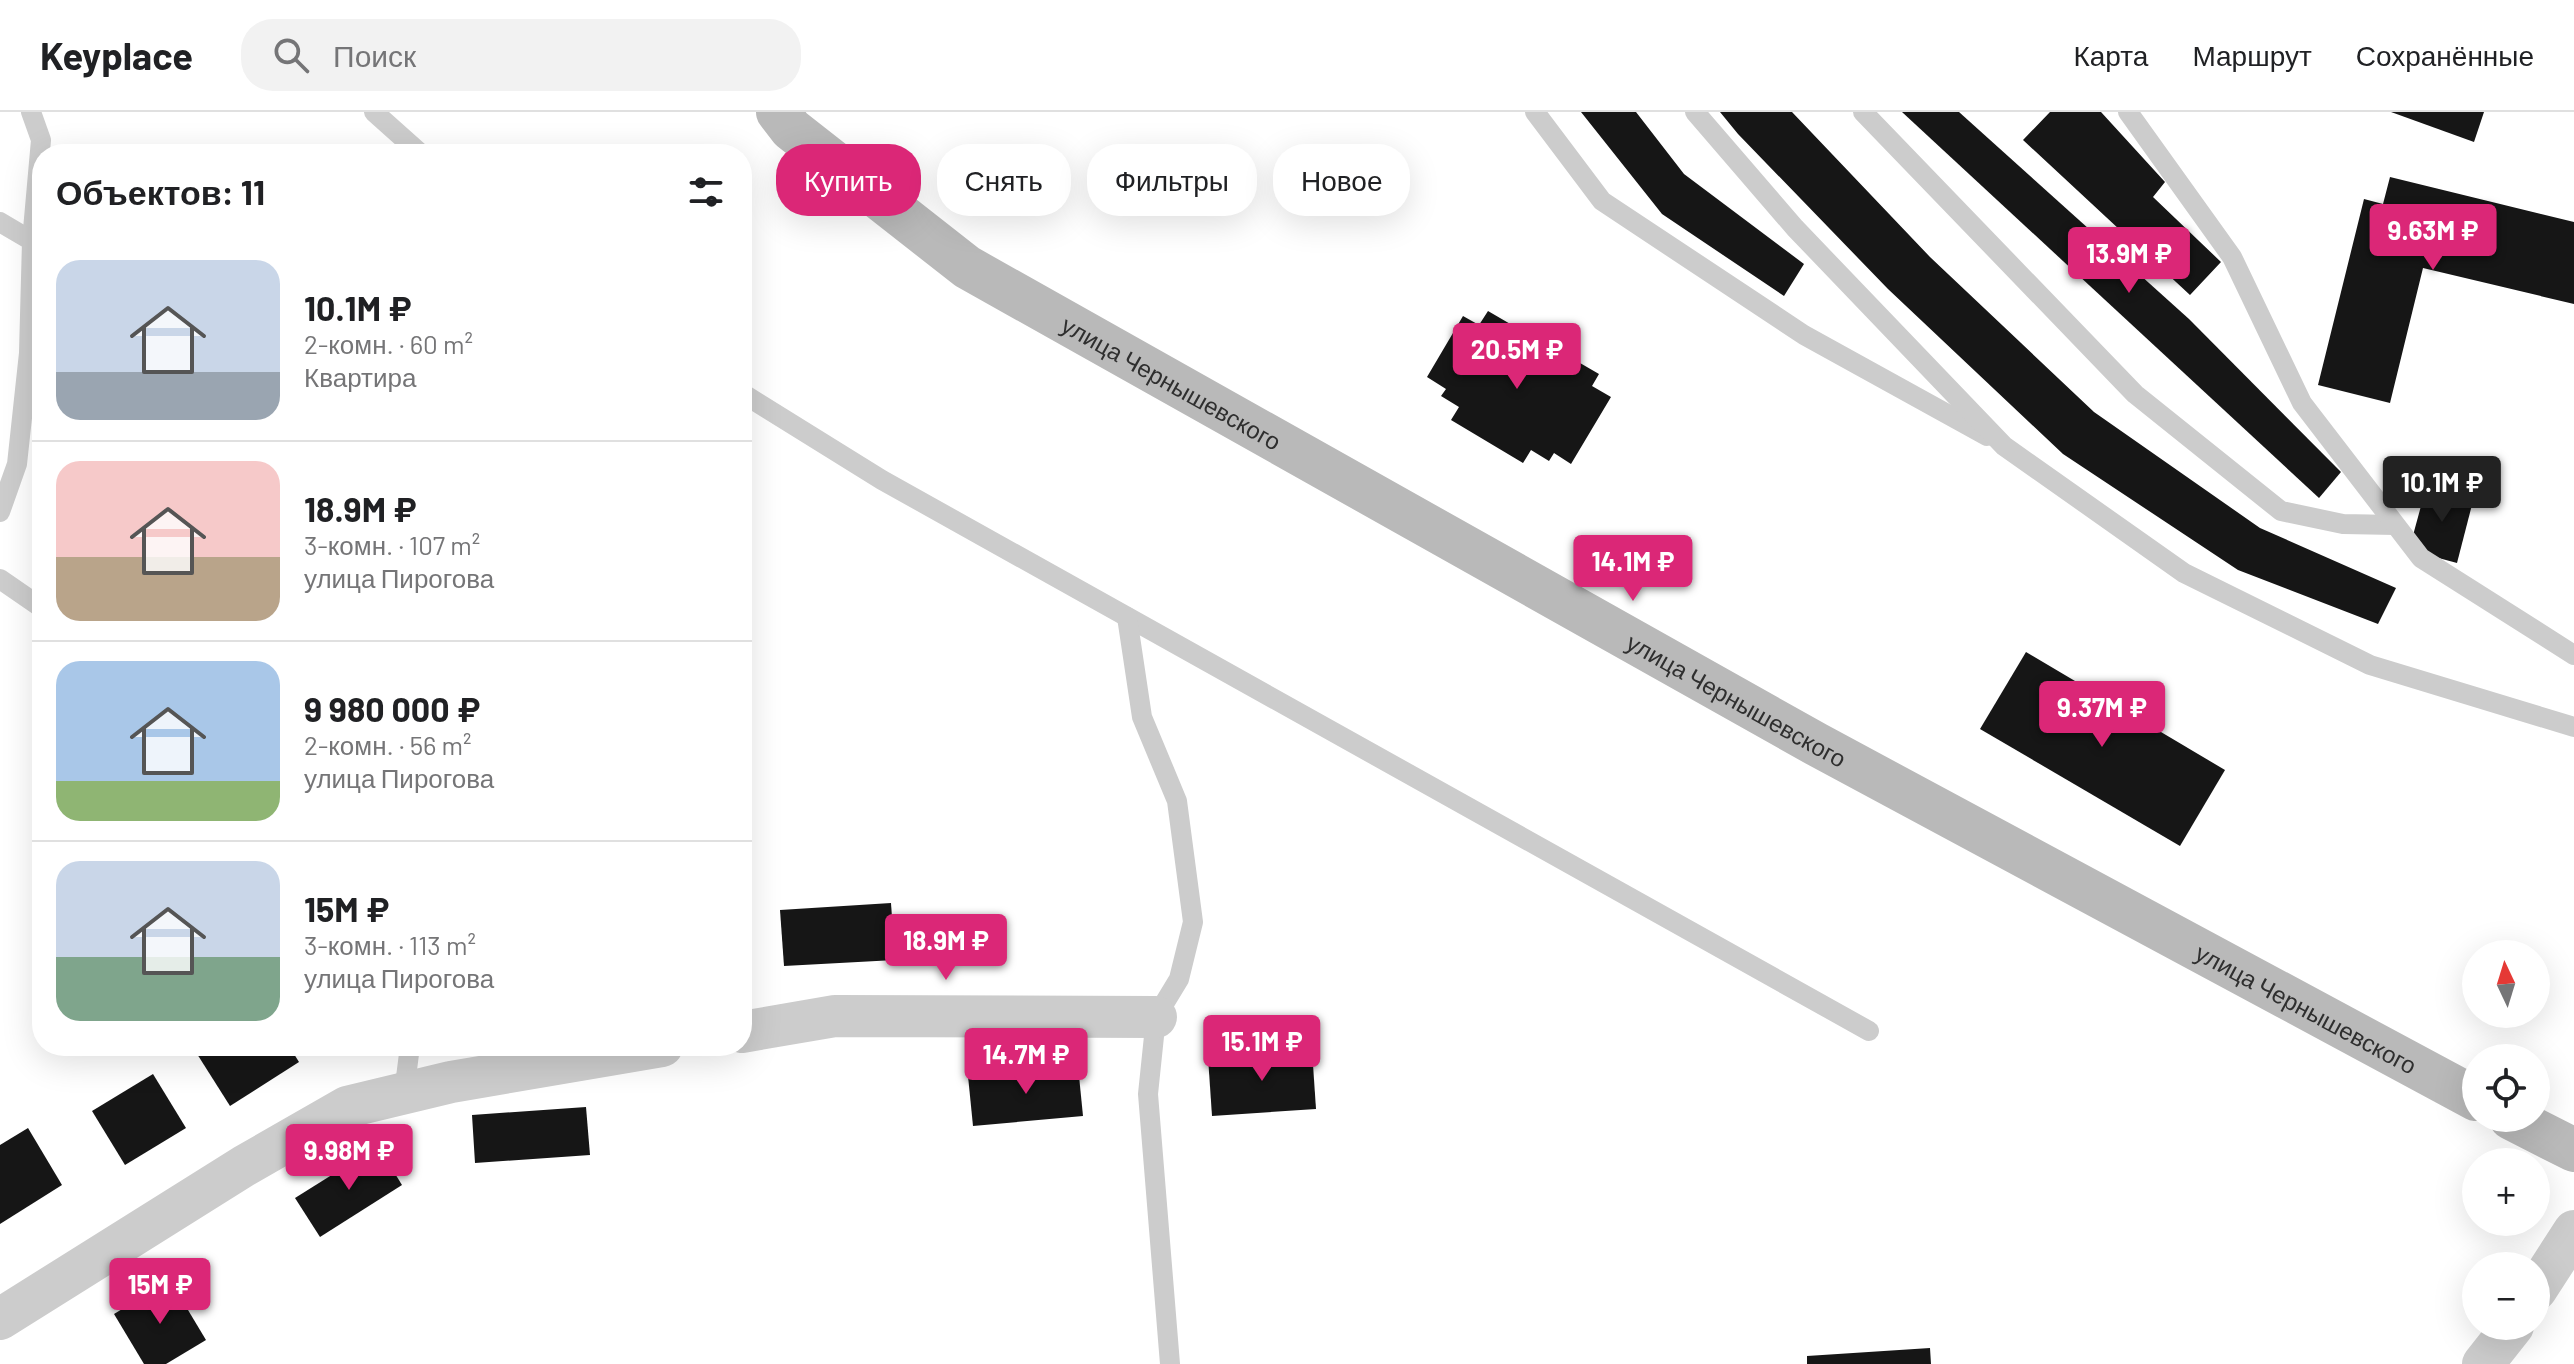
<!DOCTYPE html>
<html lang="ru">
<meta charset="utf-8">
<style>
:root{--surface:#fff;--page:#f2f2f2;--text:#202124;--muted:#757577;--line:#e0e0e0;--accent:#db2777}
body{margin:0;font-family:Barlow,sans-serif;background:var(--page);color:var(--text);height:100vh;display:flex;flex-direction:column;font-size:30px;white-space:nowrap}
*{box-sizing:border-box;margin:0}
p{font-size:26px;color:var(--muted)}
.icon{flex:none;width:44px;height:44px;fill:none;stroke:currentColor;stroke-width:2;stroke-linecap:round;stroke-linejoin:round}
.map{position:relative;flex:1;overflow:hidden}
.drawer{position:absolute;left:32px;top:32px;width:720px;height:912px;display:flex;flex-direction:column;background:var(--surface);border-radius:32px;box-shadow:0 8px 32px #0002}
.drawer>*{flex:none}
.hud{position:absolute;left:776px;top:32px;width:760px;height:72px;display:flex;gap:16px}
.needle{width:52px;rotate:356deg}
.buttons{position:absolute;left:2462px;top:828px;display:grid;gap:16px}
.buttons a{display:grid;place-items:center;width:88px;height:88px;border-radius:50%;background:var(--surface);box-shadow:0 8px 32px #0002;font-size:40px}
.price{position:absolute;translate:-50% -68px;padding:0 18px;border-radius:8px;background:var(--accent);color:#fff;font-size:26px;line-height:52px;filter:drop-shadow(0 2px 4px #0008)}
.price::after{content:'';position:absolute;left:50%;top:48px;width:24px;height:18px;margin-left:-12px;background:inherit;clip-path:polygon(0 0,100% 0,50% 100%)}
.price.selected{background:#222;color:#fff}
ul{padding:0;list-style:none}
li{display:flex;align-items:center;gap:24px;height:200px;padding:0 24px}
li+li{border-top:2px solid var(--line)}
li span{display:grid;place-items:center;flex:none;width:224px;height:160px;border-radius:24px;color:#555}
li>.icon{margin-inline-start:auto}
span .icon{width:96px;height:96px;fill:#fffc;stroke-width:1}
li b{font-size:34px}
h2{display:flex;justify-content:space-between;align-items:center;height:96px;padding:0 24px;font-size:34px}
.chip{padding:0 28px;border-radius:32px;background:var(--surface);box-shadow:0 8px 32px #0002;font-size:28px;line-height:72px}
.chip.selected{background:var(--accent);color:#fff}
header{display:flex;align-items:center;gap:48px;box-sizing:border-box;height:112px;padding:0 40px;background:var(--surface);border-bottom:2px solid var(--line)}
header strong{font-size:38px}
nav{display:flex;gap:44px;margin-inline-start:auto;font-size:28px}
.search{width:560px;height:72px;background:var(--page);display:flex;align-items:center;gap:20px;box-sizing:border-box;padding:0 28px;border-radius:32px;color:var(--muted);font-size:30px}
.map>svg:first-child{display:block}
.building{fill:#161616}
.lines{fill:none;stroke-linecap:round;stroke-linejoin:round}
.service{stroke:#ccc;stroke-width:20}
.minor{stroke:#ccc;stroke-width:42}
.secondary{stroke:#b9b9b9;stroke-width:44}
.labels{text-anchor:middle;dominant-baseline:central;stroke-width:8;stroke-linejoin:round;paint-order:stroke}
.street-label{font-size:24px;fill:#2f2f2f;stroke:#fff}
</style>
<header>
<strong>Keyplace</strong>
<div class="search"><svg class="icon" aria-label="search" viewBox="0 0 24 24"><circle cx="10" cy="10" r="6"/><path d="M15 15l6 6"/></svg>Поиск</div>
<nav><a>Карта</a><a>Маршрут</a><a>Сохранённые</a></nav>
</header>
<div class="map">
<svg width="2574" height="1252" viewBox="0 0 2574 1252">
<rect width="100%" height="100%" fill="#fff"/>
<g class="building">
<path d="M1581 0H1636L1684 62 1804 152 1784 184 1662 102Z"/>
<path d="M1720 0H1792L1930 145 2094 300 2260 416 2396 476 2378 512 2238 458 2063 342 1888 177 1738 22Z"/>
<path d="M1902 0H1959L2189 207 2341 360 2319 386Z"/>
<path d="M2050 0H2101L2165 70 2153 85 2221 150 2190 183 2023 28Z"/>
<path d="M2391 0H2484L2474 30Z"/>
<path d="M2390 65 2574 110V192L2423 156 2390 291 2318 273 2364 87 2383 92Z"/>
<path d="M1488 199 1524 220 1520 228 1556 249 1561 240 1599 262 1592 274 1611 285 1571 352 1554 341 1549 349 1531 338 1523 351 1451 308 1459 295 1441 284 1446 277 1427 265 1463 204 1479 213Z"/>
<path d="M2427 372 2474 385 2457 451 2409 438Z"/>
<path d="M2026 540 2225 658 2180 734 1980 617Z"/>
<path d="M891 791 895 848 784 854 780 798Z"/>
<path d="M192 934H289L299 950 230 994Z"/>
<path d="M1312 938 1316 997 1212 1004 1208 945Z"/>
<path d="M1078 954 1083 1004 973 1014 968 964Z"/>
<path d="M153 962 186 1016 125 1053 92 999Z"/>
<path d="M586 995 590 1043 475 1051 472 1003Z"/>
<path d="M28 1016 62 1073 0 1112V1033Z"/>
<path d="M378 1034 402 1073 320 1125 295 1086Z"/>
<path d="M170 1168 206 1228 166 1252H144L114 1202Z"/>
<path d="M1930 1236 1931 1252H1807V1244Z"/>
</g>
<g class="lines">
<g class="service">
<path d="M31 0 41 28 32 129"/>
<path d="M374 0 421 42"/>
<path d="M1535 0 1602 89 1804 223 1987 324"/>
<path d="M1695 0 1795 116 2004 334 2184 461 2370 553 2574 615"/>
<path d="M1863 0 2135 282 2281 399 2343 412 2395 413"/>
<path d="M2128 0 2232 145 2302 291 2421 446 2574 543"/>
<path d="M0 110 32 129 29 241 17 352 0 400"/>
<path d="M742 281 882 368 1869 919"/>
<path d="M0 467 42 496"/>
<path d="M1127 505 1142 605 1177 689 1193 810 1179 867 1156 905 1148 982 1170 1252"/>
<path d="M404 981 410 934"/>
</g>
<g class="minor">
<path d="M742 920 835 904 1156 905"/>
<path d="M2536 1178 2574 1119"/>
<path d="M0 1207 244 1054 347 995 451 970 662 934"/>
<path d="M2483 1252 2513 1214"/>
</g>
<g class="secondary">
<path id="s1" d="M778 0 791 17 967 155 1816 632 2476 987"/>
<path d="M2511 1006 2574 1038"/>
</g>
</g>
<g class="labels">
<g class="street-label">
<text stroke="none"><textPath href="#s1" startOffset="480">улица Чернышевского</textPath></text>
<text stroke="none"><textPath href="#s1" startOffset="1128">улица Чернышевского</textPath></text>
<text stroke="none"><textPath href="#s1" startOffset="1776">улица Чернышевского</textPath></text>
</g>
</g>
</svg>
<div class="buttons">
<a><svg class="needle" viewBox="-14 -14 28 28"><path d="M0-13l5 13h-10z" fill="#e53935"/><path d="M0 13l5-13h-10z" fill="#757577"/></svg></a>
<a><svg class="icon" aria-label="locate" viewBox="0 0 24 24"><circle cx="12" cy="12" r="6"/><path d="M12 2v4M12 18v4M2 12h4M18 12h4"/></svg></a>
<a>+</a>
<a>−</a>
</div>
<b class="price" style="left:2433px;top:160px">9.63M ₽</b>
<b class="price" style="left:2129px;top:183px">13.9M ₽</b>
<b class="price" style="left:1517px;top:279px">20.5M ₽</b>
<b class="price selected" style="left:2442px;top:412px">10.1M ₽</b>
<b class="price" style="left:1633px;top:491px">14.1M ₽</b>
<b class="price" style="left:2102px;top:637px">9.37M ₽</b>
<b class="price" style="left:946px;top:870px">18.9M ₽</b>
<b class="price" style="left:1262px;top:971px">15.1M ₽</b>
<b class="price" style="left:1026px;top:984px">14.7M ₽</b>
<b class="price" style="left:349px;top:1080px">9.98M ₽</b>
<b class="price" style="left:160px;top:1214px">15M ₽</b>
<div class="hud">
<a class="chip selected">Купить</a>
<a class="chip">Снять</a>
<a class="chip">Фильтры</a>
<a class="chip">Новое</a>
</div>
<section class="drawer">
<h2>Объектов: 11<svg class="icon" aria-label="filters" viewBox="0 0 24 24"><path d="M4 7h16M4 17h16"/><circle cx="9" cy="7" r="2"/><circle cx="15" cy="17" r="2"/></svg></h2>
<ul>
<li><span style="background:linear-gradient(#c9d6e8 70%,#9aa5b1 0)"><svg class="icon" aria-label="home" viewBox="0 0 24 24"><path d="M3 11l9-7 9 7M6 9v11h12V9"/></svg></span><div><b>10.1M ₽</b><p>2-комн. · 60 m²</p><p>Квартира</p></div></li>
<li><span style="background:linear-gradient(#f6c9c9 60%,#b9a48a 0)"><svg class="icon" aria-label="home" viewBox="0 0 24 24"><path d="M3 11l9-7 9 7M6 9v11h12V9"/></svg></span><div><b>18.9M ₽</b><p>3-комн. · 107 m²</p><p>улица Пирогова</p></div></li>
<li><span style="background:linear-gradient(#a9c7e8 75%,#8fb573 0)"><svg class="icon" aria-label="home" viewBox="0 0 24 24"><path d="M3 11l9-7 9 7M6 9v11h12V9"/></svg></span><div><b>9 980 000 ₽</b><p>2-комн. · 56 m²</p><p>улица Пирогова</p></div></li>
<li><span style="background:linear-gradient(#c9d6e8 60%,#7fa58c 0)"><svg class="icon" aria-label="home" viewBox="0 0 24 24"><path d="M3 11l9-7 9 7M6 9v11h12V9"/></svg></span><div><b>15M ₽</b><p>3-комн. · 113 m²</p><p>улица Пирогова</p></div></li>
</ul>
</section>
</div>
